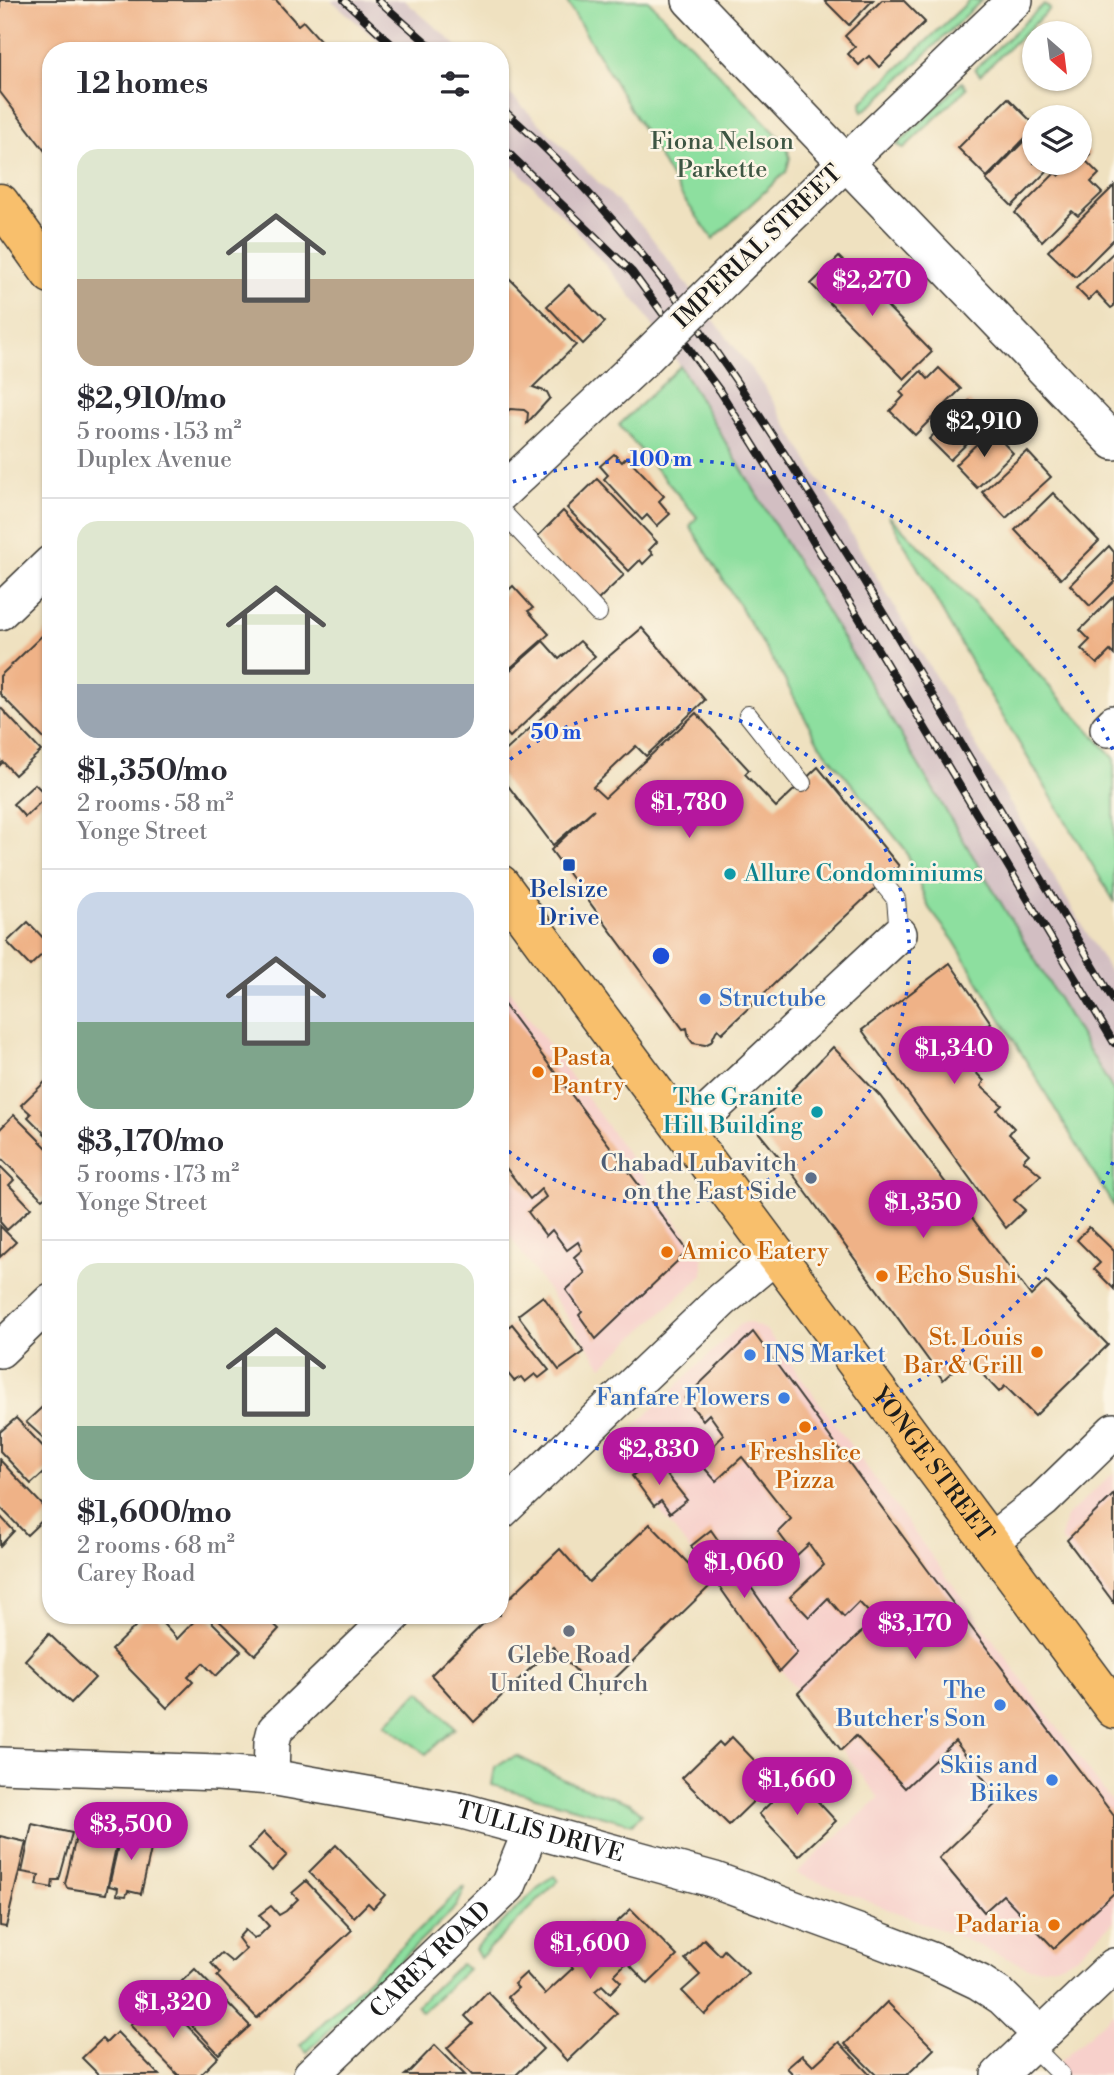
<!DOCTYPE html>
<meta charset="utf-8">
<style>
:root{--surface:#fff;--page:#f7f7f7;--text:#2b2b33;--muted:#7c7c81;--line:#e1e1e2;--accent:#b5179e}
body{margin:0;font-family:"Libre Bodoni",serif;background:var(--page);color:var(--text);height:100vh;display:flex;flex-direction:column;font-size:26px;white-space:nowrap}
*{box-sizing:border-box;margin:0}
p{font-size:23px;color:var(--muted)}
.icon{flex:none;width:38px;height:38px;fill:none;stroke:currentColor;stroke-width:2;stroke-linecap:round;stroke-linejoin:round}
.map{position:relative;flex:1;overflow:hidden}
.drawer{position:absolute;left:42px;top:42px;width:467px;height:1582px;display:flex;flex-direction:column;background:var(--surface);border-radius:28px;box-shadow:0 2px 5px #0004}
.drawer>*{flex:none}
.needle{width:46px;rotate:152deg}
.buttons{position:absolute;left:1022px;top:21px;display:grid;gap:14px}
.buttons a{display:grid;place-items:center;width:70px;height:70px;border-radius:50%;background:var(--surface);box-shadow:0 2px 5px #0004;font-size:35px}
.price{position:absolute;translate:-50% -60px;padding:0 16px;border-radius:24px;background:var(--accent);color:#fff;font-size:23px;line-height:46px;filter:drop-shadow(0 2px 4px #0008)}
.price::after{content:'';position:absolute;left:50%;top:42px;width:21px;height:16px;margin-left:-10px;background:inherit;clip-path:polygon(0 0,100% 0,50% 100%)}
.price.on{background:#222;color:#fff}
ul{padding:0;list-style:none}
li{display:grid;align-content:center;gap:14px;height:371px;padding:0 35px}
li+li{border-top:2px solid var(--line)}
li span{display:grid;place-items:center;height:217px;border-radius:21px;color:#555}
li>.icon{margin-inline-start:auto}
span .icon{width:126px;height:126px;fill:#fffc;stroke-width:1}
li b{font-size:30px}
h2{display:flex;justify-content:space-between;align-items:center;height:84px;padding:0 35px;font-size:30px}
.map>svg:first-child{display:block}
.built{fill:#f7d0cb}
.industrial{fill:#d2bec2}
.green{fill:#8ddf9f;stroke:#547e5e;stroke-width:2}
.building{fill:#efb287}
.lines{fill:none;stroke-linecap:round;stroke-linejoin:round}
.lane-casing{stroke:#3c3a35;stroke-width:20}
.street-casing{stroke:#3c3a35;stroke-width:38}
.primary-casing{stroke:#3c3a35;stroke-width:41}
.lane{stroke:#fff;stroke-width:18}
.street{stroke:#fff;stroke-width:35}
.primary{stroke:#f8bf6c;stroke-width:38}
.rail-casing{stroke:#1c1c1c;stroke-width:8}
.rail{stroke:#fcf5e5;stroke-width:5;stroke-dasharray:16;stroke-linecap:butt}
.street-bridge-casing{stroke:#3c3a35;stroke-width:38;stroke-linecap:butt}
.street-bridge{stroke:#fff;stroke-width:35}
.ring{fill:none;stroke:#1d4ed8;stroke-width:3.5;stroke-dasharray:3.5 7}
.transit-dot{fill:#1a4fb4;stroke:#fcf5e5;stroke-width:2.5}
.culture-dot{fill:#0f9aa8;stroke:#fcf5e5;stroke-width:2.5}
.shop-dot{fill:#3f7fe0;stroke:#fcf5e5;stroke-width:2.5}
.food-dot{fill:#e8710a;stroke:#fcf5e5;stroke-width:2.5}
.service-dot{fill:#5c6f8a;stroke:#fcf5e5;stroke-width:2.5}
.worship-dot{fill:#6b7280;stroke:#fcf5e5;stroke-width:2.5}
.labels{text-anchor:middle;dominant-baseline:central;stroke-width:5;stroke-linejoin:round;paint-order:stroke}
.park-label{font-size:24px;fill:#3e5643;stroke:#fcf5e5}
.street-label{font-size:24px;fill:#1c1c1c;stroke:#fcf5e5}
.culture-label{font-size:24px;fill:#0d838f;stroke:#fcf5e5;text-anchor:start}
.transit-label{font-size:24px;fill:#164399;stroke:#fcf5e5}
.shop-label{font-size:24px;fill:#366cbe;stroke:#fcf5e5;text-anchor:end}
.food-label{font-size:24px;fill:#c56008;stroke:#fcf5e5;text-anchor:start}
.service-label{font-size:24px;fill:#4e5e75;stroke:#fcf5e5;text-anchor:end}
.worship-label{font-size:24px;fill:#5b616d;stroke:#fcf5e5}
.centre{fill:#1d4ed8;stroke:#fcf5e5;stroke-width:3.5}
.ring-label{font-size:21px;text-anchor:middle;font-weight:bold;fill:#1d4ed8;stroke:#fcf5e5;stroke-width:5;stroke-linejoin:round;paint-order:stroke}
</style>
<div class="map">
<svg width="1114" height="2075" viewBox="0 0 1114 2075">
<rect width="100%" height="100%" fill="#fcf5e5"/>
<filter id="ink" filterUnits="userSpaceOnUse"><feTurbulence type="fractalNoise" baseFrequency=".0143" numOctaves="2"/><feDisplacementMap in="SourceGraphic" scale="14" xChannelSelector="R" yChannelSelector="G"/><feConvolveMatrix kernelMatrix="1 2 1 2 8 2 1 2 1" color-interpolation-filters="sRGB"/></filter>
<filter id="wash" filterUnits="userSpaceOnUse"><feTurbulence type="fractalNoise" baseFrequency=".00686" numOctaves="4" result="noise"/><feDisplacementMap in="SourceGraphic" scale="28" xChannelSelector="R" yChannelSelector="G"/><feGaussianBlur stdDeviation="1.57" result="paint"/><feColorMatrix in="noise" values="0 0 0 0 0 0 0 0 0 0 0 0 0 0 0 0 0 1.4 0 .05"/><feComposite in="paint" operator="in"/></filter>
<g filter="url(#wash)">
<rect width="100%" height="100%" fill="#efe1c0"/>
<g class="built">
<path d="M500 978 703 1258V1275L602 1366 501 1224Z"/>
<path d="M748 1322 766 1330 1114 1805V1921L1077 1956 1064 1963 1039 1968 1027 1967 959 1937 796 1873 879 1798 612 1448 741 1324Z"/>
<path d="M1114 1472V1609L1061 1539 1066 1517Z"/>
<path d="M1114 2012V2075H1047L1060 2062Z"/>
</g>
<g class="industrial">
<path d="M331 0H404L463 51H390Z"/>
<path d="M500 84 645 229 764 386 1114 979V1092L680 366 641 308 571 224 501 154Z"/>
</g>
<g class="green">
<path d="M566 0H648L786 144 790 158 786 172 713 239 682 196Z"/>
<path d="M970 0H982L877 101 862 112 861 103Z"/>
<path d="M1044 4 1050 9 980 75 975 69Z"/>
<path d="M962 82 967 88 904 148 897 145Z"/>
<path d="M680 366 1114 1092V1207L954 941 929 908 905 849 819 744 782 675 690 526 697 517 619 425Z"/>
<path d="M888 515 944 570 1114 758V901L981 680Z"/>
<path d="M420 1691 455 1728 426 1754 385 1724Z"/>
<path d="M517 1756 569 1782 630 1803 642 1814 632 1824 492 1785 495 1767 504 1761Z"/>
<path d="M554 1876 558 1881 480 1958 475 1949 544 1882Z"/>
<path d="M463 1887 465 1888 457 1906 307 2052 300 2045Z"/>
<path d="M460 1964 468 1969 422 2012 417 2005Z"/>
</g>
<g id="blocks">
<g class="building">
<path d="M0 0H276L298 25 303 21 330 51H51V159L0 92Z"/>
<path d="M824 0H873L849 25Z"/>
<path d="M882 0H903L925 22 879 67 869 56 859 65 848 54 855 47 845 36Z"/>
<path d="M1008 98 1034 124V129L987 177 958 148Z"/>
<path d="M1029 136 1034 141 1030 148 1034 152V163H1055L1012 206 986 180Z"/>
<path d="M1086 149 1090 154 1085 160 1099 174 1091 182 1102 193 1078 216 1072 211 1042 241 1015 213 1055 173 1059 176 1072 163H1080V155Z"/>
<path d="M1114 186V239L1076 277 1074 276 1048 251Z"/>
<path d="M1114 252V306L1111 308 1096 292 1088 300 1076 288Z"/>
<path d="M839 257 932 352 904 379 811 284Z"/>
<path d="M500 269 576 345 533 387 547 392 550 398 527 423 528 413 524 410 510 409 500 418Z"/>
<path d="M569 285 605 322 583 344 547 306Z"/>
<path d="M939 368 961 389 915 435 890 411 904 396 900 392 921 371 928 379Z"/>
<path d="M969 401 989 422 950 460 929 439Z"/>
<path d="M991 430 1013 453 977 488 955 465Z"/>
<path d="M1027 451 1051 477 1006 518 982 492Z"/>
<path d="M614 454 622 462 627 457 664 496 659 501 670 514 657 526 647 515 642 520 604 479 608 475 600 466Z"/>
<path d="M597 479 657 542 649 550 653 554 643 564 640 560 629 571 567 508Z"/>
<path d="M1053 493 1099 541 1061 579 1015 530Z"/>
<path d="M563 511 624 575 597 601 536 538Z"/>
<path d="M1109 546 1114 552V582L1090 606 1070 585Z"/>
<path d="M513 586 533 608 528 611 549 634 500 677V598Z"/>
<path d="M1114 596V655L1110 651 1097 664 1081 649 1090 640 1080 630Z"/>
<path d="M51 627V746L0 694V676Z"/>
<path d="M642 628 705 700 646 756 636 746 593 787 605 798 696 713 749 770 745 774 776 807 818 767 899 866 722 1033 718 1029 716 1031 711 1042 705 1045 693 1043 689 1038 687 1028 683 1029 551 850 594 809 553 845 500 775V756L601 663Z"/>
<path d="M543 641 559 659 580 641 595 656 510 737 500 726V679Z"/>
<path d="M0 707 41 751 15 775 3 762 0 765Z"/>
<path d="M35 784 47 796 25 817 13 804Z"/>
<path d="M28 922 51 946 30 966 7 942Z"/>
<path d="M950 963 991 1023 969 1038 973 1043 963 1052 970 1059 966 1062 984 1081 981 1086 1002 1105 997 1110 1014 1128 1009 1134 1029 1154 1023 1160 1041 1175 1014 1200 1025 1210 1006 1228 862 1030Z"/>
<path d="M500 999 688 1251 596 1339 579 1315 582 1312 566 1290 585 1273 574 1257 582 1250 578 1242 567 1250 552 1230 546 1236 528 1212 546 1197 541 1189 530 1199 500 1160Z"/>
<path d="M833 1047 880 1096 1031 1296 1046 1281 1108 1345 1035 1416 1005 1386 999 1392 967 1358 943 1380 795 1177 755 1128Z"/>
<path d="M51 1076V1140L28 1117 31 1114 21 1105Z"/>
<path d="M14 1115 51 1152V1199L47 1195 42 1199 0 1157V1129Z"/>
<path d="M0 1166 14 1180 9 1185 31 1208 7 1230 0 1222Z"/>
<path d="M0 1226 16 1242 0 1257Z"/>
<path d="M1089 1227 1114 1251V1289L1094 1269 1100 1263 1077 1240Z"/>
<path d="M543 1296 584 1352 559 1370 518 1315Z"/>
<path d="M512 1324 549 1370 539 1378 535 1374 525 1382 521 1377 514 1381 500 1364V1334Z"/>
<path d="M753 1332 927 1569 1114 1816V1893L1054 1948 1003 1895 984 1912 939 1858 1000 1800 955 1741 905 1788 856 1736 841 1750 798 1693 875 1619 859 1602 844 1617 828 1598 809 1617 790 1597 824 1565 809 1544 796 1556 778 1532 791 1519 742 1457 716 1481 698 1461 724 1435 709 1414 703 1420 685 1398Z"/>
<path d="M51 1399V1445L26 1422Z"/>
<path d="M16 1418 51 1455V1466L31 1484 0 1451V1432Z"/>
<path d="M654 1459 687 1500 670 1513 661 1501 654 1506 632 1476Z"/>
<path d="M0 1460 50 1513 27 1535 0 1507Z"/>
<path d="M1114 1494V1603L1067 1540Z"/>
<path d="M0 1516 14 1531 0 1546Z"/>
<path d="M650 1524 710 1586 599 1694 553 1647 474 1722 431 1675 492 1615H500V1607L560 1549 589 1582Z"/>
<path d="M711 1530 797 1653 779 1672 691 1546Z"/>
<path d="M147 1615H155L177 1639 200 1615H205L241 1651 216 1676 203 1663 188 1677 193 1682 167 1708 111 1650Z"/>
<path d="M213 1615H264L279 1629 255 1655Z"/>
<path d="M49 1634 95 1678 71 1703 25 1660Z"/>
<path d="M732 1737 755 1761 749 1768 768 1787 729 1825 682 1778 719 1742 723 1746Z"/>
<path d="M796 1778 836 1821 799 1856 759 1814Z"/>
<path d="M32 1824 72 1833 59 1880H53L52 1888 37 1885 39 1875 22 1872Z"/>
<path d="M79 1824 119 1833 106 1894 67 1888 65 1884Z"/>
<path d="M122 1828 154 1836 141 1894 128 1891 126 1896 117 1895 118 1888 109 1886Z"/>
<path d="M264 1832 287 1855 272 1871 249 1848Z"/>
<path d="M0 1836 26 1842 6 1927 0 1926Z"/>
<path d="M336 1845 385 1895 373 1908 368 1903 354 1917 309 1872Z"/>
<path d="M306 1881 352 1930 257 2018 217 1976 220 1973 211 1963 221 1953 232 1962 246 1949 238 1938 245 1930 254 1938 259 1936 269 1926 259 1915 271 1906 279 1915 286 1911 298 1899 292 1893Z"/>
<path d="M631 1909 677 1956 648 1984 627 1962 614 1975 621 1982 610 1993 602 1985 595 1991 617 2013 567 2061 508 1997 518 1988 514 1984 526 1973 545 1994 573 1968 557 1951 588 1922 602 1936Z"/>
<path d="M704 1939 720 1955 724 1950 748 1973 705 2015 682 1991 700 1975 685 1959Z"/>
<path d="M195 1969 250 2026 219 2054 165 1997Z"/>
<path d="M488 1992 543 2049 516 2075H472L447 2048 473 2024 465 2016Z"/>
<path d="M159 1997 218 2057 200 2075H178L130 2025Z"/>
<path d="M887 2002 934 2049 907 2075H876L845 2044Z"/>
<path d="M117 2032 159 2075H99L82 2058 102 2039 106 2043Z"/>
<path d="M839 2042 870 2075H794L787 2068 802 2055 813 2066Z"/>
<path d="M435 2045 465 2075H405L410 2071Z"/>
</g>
</g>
</g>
<g filter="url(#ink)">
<use href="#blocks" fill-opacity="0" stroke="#3c3a35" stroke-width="2"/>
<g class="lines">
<defs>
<g id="lane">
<path d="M500 510 598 613"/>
<path d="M748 715 802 783"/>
<path d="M882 882 896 899 899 934"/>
<path d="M1031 2045 1061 2075"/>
</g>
<g id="street">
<path d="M690 0 1114 442"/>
<path d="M738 266 1015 0"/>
<path d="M500 494 642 361"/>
<path d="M0 612 51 563"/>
<path d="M1108 729 1114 723"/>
<path d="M687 1132 899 934"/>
<path d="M0 1350 51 1301"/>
<path d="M500 1512 722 1300 777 1254"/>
<path d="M989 1542 1043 1500 1114 1431"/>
<path id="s1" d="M0 1765 218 1773 271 1777 463 1811 715 1880 861 1933 939 1963 979 1982 1002 1997 1041 2035"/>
<path d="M271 1777 272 1742 275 1730 394 1615"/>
<path id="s2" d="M311 2075 508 1886 531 1830"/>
<path d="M999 2075 1114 1966"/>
</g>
<g id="primary">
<path d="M0 203 51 274"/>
<path id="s3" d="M500 884 1114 1709"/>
</g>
</defs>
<use href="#lane" class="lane-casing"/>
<use href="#street" class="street-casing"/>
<use href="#primary" class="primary-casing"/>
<use href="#lane" class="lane"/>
<use href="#street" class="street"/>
<use href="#primary" class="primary"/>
<defs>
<g id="rail">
<path d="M344 0 399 51"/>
<path d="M378 0 436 51"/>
<path d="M500 107C652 238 758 409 862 578 947 718 1030 860 1114 1001"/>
<path d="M500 145 632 272 720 391 787 498 1114 1043"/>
</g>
</defs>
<use href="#rail" class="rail-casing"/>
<use href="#rail" class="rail"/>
<defs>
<path id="street-bridge" d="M642 361 738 266"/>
</defs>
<use href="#street-bridge" class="street-bridge-casing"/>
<use href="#street-bridge" class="street-bridge"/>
</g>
</g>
<g class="ring">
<path d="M502 766A248 248 0 1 1 502 1146"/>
<path d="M1113 1162A497 497 0 0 1 503 1427M503 485A497 497 0 0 1 1113 750"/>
</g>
<rect class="transit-dot" x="562" y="858" width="14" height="14" rx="3.5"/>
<g class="culture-dot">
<circle cx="730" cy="874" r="7"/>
<circle cx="817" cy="1112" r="7"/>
</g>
<g class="shop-dot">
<circle cx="705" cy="999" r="7"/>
<circle cx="750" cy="1355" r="7"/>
<circle cx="784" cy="1398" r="7"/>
<circle cx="1000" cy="1705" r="7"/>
<circle cx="1052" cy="1780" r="7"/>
</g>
<g class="food-dot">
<circle cx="538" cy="1072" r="7"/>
<circle cx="667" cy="1252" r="7"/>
<circle cx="882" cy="1276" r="7"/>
<circle cx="1037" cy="1352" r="7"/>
<circle cx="805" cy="1427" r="7"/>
<circle cx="1054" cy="1925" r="7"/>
</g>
<circle class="service-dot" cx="811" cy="1178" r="7"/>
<circle class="worship-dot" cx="569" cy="1631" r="7"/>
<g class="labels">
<g class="park-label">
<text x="722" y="142">Fiona Nelson<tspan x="722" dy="28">Parkette</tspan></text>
</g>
<g class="street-label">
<text transform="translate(758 247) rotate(-44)">IMPERIAL STREET</text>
<text stroke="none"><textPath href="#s3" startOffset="724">YONGE STREET</textPath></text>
<text stroke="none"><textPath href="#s1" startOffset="546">TULLIS DRIVE</textPath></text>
<text stroke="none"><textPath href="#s2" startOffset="166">CAREY ROAD</textPath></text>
</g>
<g class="culture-label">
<text x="744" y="874">Allure Condominiums</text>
<text x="803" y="1098" text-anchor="end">The Granite<tspan x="803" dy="28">Hill Building</tspan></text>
</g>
<g class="transit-label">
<text x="569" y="890">Belsize<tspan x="569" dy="28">Drive</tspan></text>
</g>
<g class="shop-label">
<text x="719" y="999" text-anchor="start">Structube</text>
<text x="764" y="1355" text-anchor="start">INS Market</text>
<text x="770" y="1398">Fanfare Flowers</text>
<text x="986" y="1691">The<tspan x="986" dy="28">Butcher's Son</tspan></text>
<text x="1038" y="1766">Skiis and<tspan x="1038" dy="28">Biikes</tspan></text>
</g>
<g class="food-label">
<text x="552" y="1058">Pasta<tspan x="552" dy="28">Pantry</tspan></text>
<text x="681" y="1252">Amico Eatery</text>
<text x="896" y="1276">Echo Sushi</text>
<text x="1023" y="1338" text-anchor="end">St. Louis<tspan x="1023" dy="28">Bar &amp; Grill</tspan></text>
<text x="805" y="1453" text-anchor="middle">Freshslice<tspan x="805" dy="28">Pizza</tspan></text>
<text x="1040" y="1925" text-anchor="end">Padaria</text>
</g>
<g class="service-label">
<text x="797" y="1164">Chabad Lubavitch<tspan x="797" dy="28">on the East Side</tspan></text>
</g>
<g class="worship-label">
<text x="569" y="1656">Glebe Road<tspan x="569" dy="28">United Church</tspan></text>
</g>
</g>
<circle cx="661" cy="956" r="10" class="centre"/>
<g class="ring-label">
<text x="661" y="466">100 m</text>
<text x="556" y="739">50 m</text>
</g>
</svg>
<div class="buttons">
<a><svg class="needle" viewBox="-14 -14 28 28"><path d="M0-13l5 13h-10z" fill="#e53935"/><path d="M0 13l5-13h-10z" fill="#7c7c81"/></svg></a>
<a><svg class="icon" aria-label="layers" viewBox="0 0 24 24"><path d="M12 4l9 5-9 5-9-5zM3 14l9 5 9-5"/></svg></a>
</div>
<b class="price" style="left:872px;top:318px">$2,270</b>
<b class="price on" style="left:984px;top:459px">$2,910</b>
<b class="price" style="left:689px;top:840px">$1,780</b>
<b class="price" style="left:954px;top:1086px">$1,340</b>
<b class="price" style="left:923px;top:1240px">$1,350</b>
<b class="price" style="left:659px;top:1487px">$2,830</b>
<b class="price" style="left:744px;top:1600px">$1,060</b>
<b class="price" style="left:915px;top:1661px">$3,170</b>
<b class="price" style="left:797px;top:1817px">$1,660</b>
<b class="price" style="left:131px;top:1862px">$3,500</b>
<b class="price" style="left:590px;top:1981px">$1,600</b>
<b class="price" style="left:173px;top:2040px">$1,320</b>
<section class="drawer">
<h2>12 homes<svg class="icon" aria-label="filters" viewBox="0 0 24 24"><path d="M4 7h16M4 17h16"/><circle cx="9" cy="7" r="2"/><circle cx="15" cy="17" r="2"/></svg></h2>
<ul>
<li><span style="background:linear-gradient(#dfe7d0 60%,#b9a48a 0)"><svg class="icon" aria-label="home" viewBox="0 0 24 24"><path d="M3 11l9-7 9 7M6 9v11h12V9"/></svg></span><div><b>$2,910/mo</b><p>5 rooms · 153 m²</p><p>Duplex Avenue</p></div></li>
<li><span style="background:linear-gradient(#dfe7d0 75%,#9aa5b1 0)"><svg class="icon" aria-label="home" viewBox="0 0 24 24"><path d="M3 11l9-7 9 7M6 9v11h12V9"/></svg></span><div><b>$1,350/mo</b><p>2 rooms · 58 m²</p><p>Yonge Street</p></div></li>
<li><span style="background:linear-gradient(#c9d6e8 60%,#7fa58c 0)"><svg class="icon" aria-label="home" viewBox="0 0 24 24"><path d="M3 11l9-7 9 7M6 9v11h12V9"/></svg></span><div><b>$3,170/mo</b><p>5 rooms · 173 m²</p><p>Yonge Street</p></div></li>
<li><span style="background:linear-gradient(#dfe7d0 75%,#7fa58c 0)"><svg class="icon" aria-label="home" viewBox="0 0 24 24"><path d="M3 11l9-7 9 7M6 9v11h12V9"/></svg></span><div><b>$1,600/mo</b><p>2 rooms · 68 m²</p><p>Carey Road</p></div></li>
</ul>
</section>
</div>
